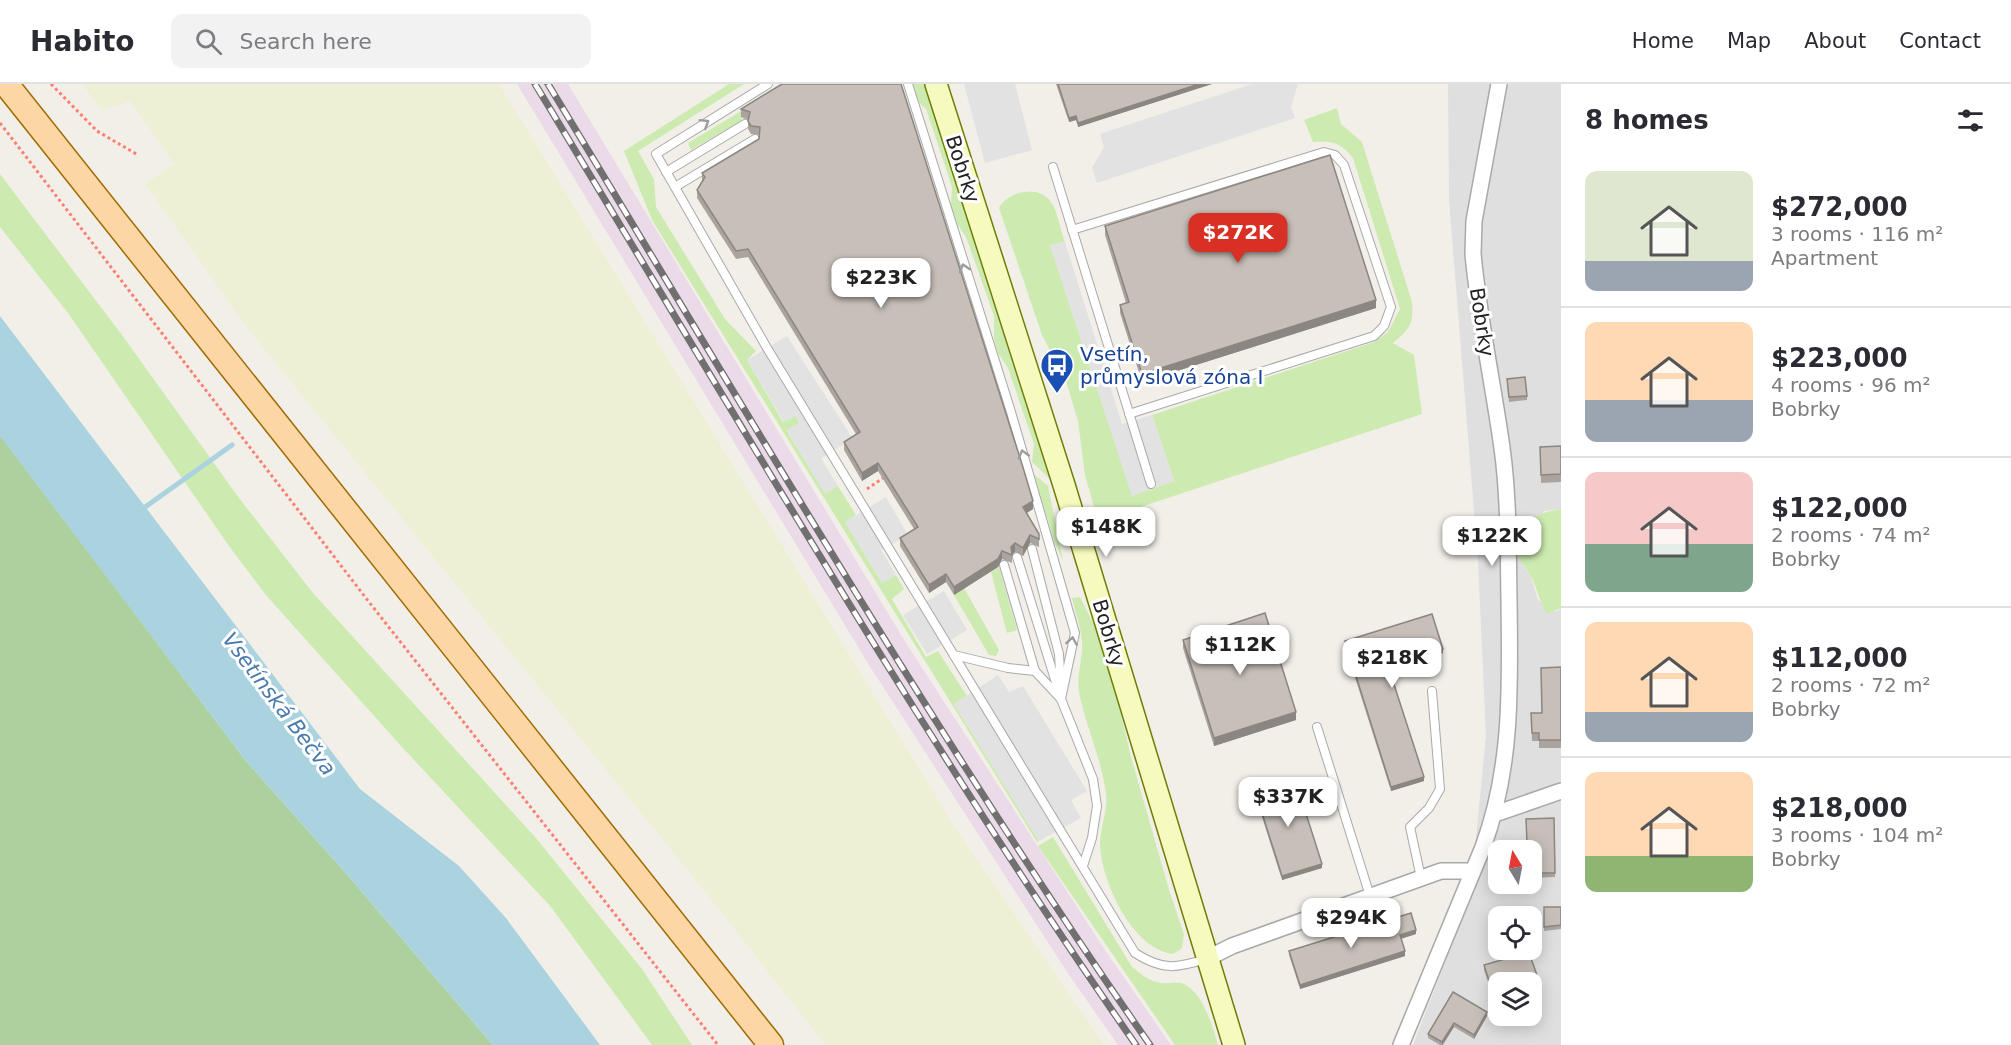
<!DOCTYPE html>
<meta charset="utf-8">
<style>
:root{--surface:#fff;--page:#f2f2f3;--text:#2b2b33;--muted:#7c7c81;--line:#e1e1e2;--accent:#d93025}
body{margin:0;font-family:"DejaVu Sans",sans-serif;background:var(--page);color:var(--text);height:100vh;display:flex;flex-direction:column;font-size:22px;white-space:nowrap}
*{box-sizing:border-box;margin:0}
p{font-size:20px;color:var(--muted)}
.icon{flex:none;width:33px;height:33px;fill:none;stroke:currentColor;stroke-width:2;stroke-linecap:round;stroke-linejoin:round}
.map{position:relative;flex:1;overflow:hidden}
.details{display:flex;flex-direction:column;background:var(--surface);width:450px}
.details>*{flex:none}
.needle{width:39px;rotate:350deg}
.tools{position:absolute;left:1488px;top:756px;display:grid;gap:12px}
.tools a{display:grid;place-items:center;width:54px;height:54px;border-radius:12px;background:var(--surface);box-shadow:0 3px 15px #0003;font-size:30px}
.price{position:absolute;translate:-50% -51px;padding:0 14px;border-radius:12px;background:#fff;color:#222;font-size:20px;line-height:39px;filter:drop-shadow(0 2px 3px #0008)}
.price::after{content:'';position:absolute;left:50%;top:36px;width:18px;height:14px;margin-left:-9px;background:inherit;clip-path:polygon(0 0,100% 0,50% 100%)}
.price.current{background:var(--accent);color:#fff}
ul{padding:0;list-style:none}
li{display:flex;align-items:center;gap:18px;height:150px;padding:0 24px}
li+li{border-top:2px solid var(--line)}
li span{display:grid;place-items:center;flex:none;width:168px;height:120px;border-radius:12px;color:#555}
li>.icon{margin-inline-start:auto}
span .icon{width:72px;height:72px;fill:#fffc;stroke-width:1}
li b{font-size:26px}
h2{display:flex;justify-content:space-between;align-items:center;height:72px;padding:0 24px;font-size:26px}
header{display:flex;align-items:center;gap:36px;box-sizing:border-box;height:84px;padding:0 30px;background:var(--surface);border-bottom:2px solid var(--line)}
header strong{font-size:28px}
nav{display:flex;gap:33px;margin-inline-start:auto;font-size:21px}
.search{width:420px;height:54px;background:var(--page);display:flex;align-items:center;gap:15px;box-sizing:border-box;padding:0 21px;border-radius:12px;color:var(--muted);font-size:22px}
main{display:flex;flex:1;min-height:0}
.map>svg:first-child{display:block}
.residential{fill:#e0dfdf;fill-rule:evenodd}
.industrial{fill:#ebdbe8}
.farmland{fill:#eef0d5}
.grass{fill:#cdebb0}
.forest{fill:#add19e}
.parking{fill:#e2e2e2}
.water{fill:#aad3df}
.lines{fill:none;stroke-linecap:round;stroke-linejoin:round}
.stream{stroke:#aad3df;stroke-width:5}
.lane-casing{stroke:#a9a9a9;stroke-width:10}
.street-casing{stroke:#a9a9a9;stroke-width:18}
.secondary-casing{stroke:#707d05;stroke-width:24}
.primary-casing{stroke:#a06b00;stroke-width:27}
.path{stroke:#fa8072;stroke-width:3;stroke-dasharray:3 3;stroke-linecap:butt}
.lane{stroke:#fff;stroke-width:8}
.street{stroke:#fff;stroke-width:15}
.secondary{stroke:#f7fabf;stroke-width:21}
.primary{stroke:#fcd6a4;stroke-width:24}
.rail-casing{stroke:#707070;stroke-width:7}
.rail{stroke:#fff;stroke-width:4.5;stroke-dasharray:14;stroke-linecap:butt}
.wall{fill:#aba49e}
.shaded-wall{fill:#8b8681}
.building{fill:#c7bfb8;stroke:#8b8681;stroke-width:1.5}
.oneway{stroke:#9c9c9c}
.labels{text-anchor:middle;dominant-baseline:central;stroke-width:6;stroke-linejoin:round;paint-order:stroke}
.street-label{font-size:20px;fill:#222;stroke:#fff}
.transit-label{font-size:20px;fill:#164399;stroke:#fff;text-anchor:start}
.water-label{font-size:21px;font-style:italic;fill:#4a7aab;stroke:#fff}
</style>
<header>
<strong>Habito</strong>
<div class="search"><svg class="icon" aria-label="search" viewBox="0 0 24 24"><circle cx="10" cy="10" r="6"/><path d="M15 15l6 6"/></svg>Search here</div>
<nav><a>Home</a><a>Map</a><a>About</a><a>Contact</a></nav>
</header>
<main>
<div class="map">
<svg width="1561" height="961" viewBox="0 0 1561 961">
<rect width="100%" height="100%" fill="#f2efe9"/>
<path class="residential" d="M1448 0H1561V425L1544 427 1521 478 1531 493 1538 516 1556 528 1561 524V961H1413L1470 814 1486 652 1478 477 1449 116ZM1498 766H1532V800H1498ZM1498 832H1532V866H1498ZM1498 898H1532V932H1498Z"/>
<path class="industrial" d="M517 0H568L906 559 1105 866 1171 961H1118L1069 891 869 581Z"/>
<path class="farmland" d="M82 0H499L955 743 1104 961H825L714 819 244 240 145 100 174 80 130 17 102 27Z"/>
<g class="grass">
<path d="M729 0H744L638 67 654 95 656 123 725 235 756 267 747 276 783 338 795 332 800 339 787 347 825 409 838 402 856 431 845 438 882 499 896 491 904 505 892 515 926 573 938 567 967 612 954 620 1039 757 1037 758 652 136 624 67Z"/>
<path d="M786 0 741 33 743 36 691 66 688 59Z"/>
<path d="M912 0H927L1050 395 1032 378 1034 360 1008 284 998 269 994 255V232L966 153 957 140 951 121 952 103 926 25 918 18Z"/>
<path d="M1337 24 1341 40 1362 58 1412 218C1414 240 1409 246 1393 259L1414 271 1422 330 1098 437 1085 391 1078 337 1066 297 1042 251 999 124C1008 107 1039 100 1051 118 1058 128 1060 146 1065 158L1050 161 1132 411 1174 397 1152 331 1374 258 1388 248 1400 225 1353 74C1340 58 1332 57 1313 58L1304 36Z"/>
<path d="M0 90 122 251 239 414 313 509 536 754 642 885 692 961H652L551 823 401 662 265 510 229 462 68 229 0 143Z"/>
<path d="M1034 390 1048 402 1063 476 1055 460Z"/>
<path d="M1561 425V524L1547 530C1539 517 1537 503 1530 491 1525 482 1516 474 1515 463 1513 439 1542 427 1561 425Z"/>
<path d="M999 483 1017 546 1007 549 991 488Z"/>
<path d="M964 504 999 566 996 572 989 571 954 511Z"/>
<path d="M1080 513 1106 565 1131 673 1170 809 1184 850 1182 864 1173 870C1132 865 1101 797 1100 760 1100 744 1108 726 1106 710 1102 677 1087 645 1080 613 1075 594 1083 577 1082 558 1081 544 1075 528 1072 514Z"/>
<path d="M1053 753 1132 883C1141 890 1149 897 1161 899 1168 900 1178 897 1184 900 1203 909 1213 943 1218 961H1175L1038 762Z"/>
</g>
<path class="forest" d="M0 351 246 677 344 787 493 961H0Z"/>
<g class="parking">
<path d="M964 0H1015L1032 66 985 79Z"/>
<path d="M1252 0H1298L1291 23 1295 34 1097 99 1092 84 1104 63 1100 50Z"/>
<path d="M1065 158 1122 340 1152 331 1174 397 1132 412 1050 161Z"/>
<path d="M787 252 853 355 821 374 838 402 825 410 787 346 800 338 795 332 784 338 747 276Z"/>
<path d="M886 413 908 451 881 466 896 491 882 499 845 438Z"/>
<path d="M944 507 967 546 927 570 903 531Z"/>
<path d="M998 591 1009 608 1023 602 1087 707 1071 716 1081 734 1039 757 954 620Z"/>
</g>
<path class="water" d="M0 232 360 705 459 782 506 834 600 961H493L344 787 246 677 0 352Z"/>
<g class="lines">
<path class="stream" d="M141 426 232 361"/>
<defs>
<g id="lane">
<path d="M768 0 656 70 767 264 1135 869C1163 887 1177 884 1206 875"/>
<path d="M908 0 1011 328 1075 549 1061 615"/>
<path d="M1053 83 1151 400"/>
<path d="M666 88 745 40"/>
<path d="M675 103 755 55"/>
<path d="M1072 146 1324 68 1335 71 1344 81 1391 223 1384 242 1374 252 1129 330"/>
<path d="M1032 465 1059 570 1061 604"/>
<path d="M1017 473 1057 602"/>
<path d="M1004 481 1035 587"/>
<path d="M954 571 1008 584 1035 587 1061 615 1093 695 1097 722 1092 754 1083 782"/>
<path d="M1317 643 1370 812"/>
<path d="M1421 794 1410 743 1429 724 1440 705 1432 607"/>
</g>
<g id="street">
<path d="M1495 730 1561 707"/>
<path d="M1208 874 1232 862 1441 787H1473"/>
<path d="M1401 961 1483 763C1513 682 1510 599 1509 515 1508 465 1509 414 1502 364 1493 299 1479 235 1473 170L1474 137 1499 0"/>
</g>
<path id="secondary" d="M936 0 1064 401 1234 961"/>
<path id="primary" d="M6 0 771 961"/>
</defs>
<use href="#lane" class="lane-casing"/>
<use href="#street" class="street-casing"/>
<use href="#secondary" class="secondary-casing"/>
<use href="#primary" class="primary-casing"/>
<g class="path">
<path d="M51 0 97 47 138 71"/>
<path d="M0 39 369 518 718 961"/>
<path d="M867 405 883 394"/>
</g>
<use href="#lane" class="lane"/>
<use href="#street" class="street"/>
<use href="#secondary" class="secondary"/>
<use href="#primary" class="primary"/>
<defs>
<g id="rail">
<path d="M535 0C731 323 920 651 1136 961"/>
<path d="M548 0C744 323 934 651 1150 961"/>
</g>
</defs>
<use href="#rail" class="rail-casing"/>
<use href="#rail" class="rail"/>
</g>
<g class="wall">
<path d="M782 0 1033 425 1027 429 1039 450V463L1030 459 1023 472 1015 468 1012 471V479L1002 475 998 483 954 511 946 498 929 509 900 462V454L914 445 878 387 862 397 844 366V358L856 350 748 173 736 175 697 114V106L702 97V89L759 55V51L751 50 748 45V36L741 33V25Z"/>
<path d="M1056 0H1212L1078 43 1076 36 1069 38Z"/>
<path d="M1105 142 1376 224 1142 298 1120 229V221L1126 219 1105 151Z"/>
<path d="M1507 299 1527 312V316L1509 318Z"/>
<path d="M1561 362V398L1541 399 1540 363Z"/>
<path d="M1183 556 1296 636 1214 662 1183 564Z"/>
<path d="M1345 557 1443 569 1390 586 1424 697 1391 707 1345 562Z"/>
<path d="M1561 620V664H1539V657H1532L1531 629H1542Z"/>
<path d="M1255 707 1322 784 1282 796 1255 711Z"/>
<path d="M1554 734 1555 793 1532 794V766Z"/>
<path d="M1544 823H1561V845L1544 847Z"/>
<path d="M1416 850 1401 855 1405 872 1300 905 1289 871V867Z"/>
<path d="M1500 866H1528L1537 895 1525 898H1498V907L1492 910 1484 886V881L1504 875Z"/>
<path d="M1453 908 1487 932 1474 955 1454 943 1443 961H1440L1428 954V950Z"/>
</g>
<g class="shaded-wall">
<path d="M1199 0H1212L1078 43V39Z"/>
<path d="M1076 32V36L1069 38V34Z"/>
<path d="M1376 216V224L1142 298V290Z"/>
<path d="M878 379V387L862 397V389Z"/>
<path d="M1033 417V425L1023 431V423Z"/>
<path d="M1030 451V459L1023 472V464Z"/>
<path d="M1015 459V468L1011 471V463Z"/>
<path d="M1002 467V475L998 483 954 511V503Z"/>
<path d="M946 490V498L929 509V501Z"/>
<path d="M1443 565V569L1388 586V582Z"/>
<path d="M1296 628V636L1214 662V654Z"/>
<path d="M1424 693V697L1391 707V703Z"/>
<path d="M1322 780V784L1282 796V792Z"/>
<path d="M1416 846V850L1400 855V851Z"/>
<path d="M1405 867V872L1300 905V901Z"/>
<path d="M1537 891V895L1525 898H1513Z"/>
<path d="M1498 903V907L1492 910V906Z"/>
<path d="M1487 928V932L1474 955V951Z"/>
<path d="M1454 939V943L1442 961V958Z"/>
</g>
<g class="building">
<path d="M782 0H901L1022 380 1033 417 1023 423 1039 450V455L1030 451 1023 464 1015 459 1011 463 1012 471 1002 467 998 475 954 503 946 490 929 501 900 454 918 443 878 379 862 389 844 358 860 348 748 165 736 167 697 106 705 93 702 89 759 55 760 43 751 42 748 37 750 28 741 25Z"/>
<path d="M1058 0H1199L1078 39 1076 32 1069 34Z"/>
<path d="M1330 71 1376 216 1142 290 1120 221 1129 218 1105 142Z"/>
<path d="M1525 293 1527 312 1509 313 1507 295Z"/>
<path d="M1561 362V390L1541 391 1540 363Z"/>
<path d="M1265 529 1296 628 1214 654 1183 556Z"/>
<path d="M1432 530 1443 565 1388 582 1424 693 1391 703 1345 557Z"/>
<path d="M1561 583V656H1539V649H1532L1531 629H1542L1541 584Z"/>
<path d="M1295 695 1322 780 1282 792 1255 707Z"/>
<path d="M1554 734 1555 789H1532V766H1510V759H1527L1526 735Z"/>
<path d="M1544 823H1561V841L1544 843Z"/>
<path d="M1411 829 1416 846 1400 851 1405 867 1300 901 1289 867Z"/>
<path d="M1502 866H1528L1537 891 1513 898H1498V903L1492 906 1484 881 1505 875Z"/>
<path d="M1453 908 1487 928 1474 951 1454 939 1442 958 1428 950Z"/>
</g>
<defs><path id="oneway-chevron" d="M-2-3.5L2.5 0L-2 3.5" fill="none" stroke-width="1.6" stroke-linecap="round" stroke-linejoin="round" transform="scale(1.5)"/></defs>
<g class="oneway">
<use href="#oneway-chevron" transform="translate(705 39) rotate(-32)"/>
<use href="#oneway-chevron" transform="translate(964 184) rotate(-108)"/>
<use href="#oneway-chevron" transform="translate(1023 370) rotate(-106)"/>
<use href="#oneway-chevron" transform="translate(1072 557) rotate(-81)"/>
</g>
<defs>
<symbol id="bus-pin" viewBox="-11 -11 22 30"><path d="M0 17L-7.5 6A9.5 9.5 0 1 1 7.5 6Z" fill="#1a4fb4" stroke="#fff"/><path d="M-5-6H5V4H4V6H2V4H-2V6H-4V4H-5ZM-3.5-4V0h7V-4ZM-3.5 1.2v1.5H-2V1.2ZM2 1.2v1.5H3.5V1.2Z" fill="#fff"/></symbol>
</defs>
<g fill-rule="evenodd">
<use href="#bus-pin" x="1038" y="262" width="38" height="52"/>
</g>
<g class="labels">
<g class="street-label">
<text transform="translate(963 85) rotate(72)">Bobrky</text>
<text transform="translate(1482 238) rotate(81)">Bobrky</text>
<text transform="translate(1109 549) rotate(73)">Bobrky</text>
</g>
<g class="transit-label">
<text x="1080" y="270">Vsetín,<tspan x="1080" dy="23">průmyslová zóna I</tspan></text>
</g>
<g class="water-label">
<text transform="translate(279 620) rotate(53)">Vsetínská Bečva</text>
</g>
</g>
</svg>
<div class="tools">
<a><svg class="needle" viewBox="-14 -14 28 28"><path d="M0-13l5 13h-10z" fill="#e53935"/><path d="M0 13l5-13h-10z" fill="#7c7c81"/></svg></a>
<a><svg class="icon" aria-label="locate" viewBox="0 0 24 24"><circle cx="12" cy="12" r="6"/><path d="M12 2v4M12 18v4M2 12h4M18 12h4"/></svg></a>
<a><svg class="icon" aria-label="layers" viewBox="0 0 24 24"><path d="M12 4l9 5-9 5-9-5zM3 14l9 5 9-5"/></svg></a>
</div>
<b class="price current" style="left:1238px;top:180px">$272K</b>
<b class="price" style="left:881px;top:225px">$223K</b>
<b class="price" style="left:1106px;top:474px">$148K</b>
<b class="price" style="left:1492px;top:483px">$122K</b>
<b class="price" style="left:1240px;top:592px">$112K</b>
<b class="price" style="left:1392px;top:605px">$218K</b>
<b class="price" style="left:1288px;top:744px">$337K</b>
<b class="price" style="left:1351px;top:865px">$294K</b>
</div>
<section class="details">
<h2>8 homes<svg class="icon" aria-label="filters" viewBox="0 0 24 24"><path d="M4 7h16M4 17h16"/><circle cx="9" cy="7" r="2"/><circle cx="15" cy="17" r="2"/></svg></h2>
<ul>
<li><span style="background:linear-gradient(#dfe7d0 75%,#9aa5b1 0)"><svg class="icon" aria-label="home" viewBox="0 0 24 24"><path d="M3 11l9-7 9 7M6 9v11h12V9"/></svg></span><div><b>$272,000</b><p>3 rooms · 116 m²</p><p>Apartment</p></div></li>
<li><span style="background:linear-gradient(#ffd9b3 65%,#9aa5b1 0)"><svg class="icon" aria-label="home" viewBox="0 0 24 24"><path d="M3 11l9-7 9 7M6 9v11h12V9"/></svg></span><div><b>$223,000</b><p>4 rooms · 96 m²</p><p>Bobrky</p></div></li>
<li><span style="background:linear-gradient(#f6c9c9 60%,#7fa58c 0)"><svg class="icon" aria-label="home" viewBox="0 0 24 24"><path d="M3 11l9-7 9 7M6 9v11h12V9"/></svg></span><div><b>$122,000</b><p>2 rooms · 74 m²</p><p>Bobrky</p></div></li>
<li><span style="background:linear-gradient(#ffd9b3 75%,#9aa5b1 0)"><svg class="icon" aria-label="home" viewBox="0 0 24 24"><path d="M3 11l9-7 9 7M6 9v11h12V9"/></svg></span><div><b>$112,000</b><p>2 rooms · 72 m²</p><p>Bobrky</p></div></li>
<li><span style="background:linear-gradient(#ffd9b3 70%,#8fb573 0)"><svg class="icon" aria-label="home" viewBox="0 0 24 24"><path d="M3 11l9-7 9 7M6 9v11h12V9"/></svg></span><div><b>$218,000</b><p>3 rooms · 104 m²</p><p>Bobrky</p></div></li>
</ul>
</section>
</main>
